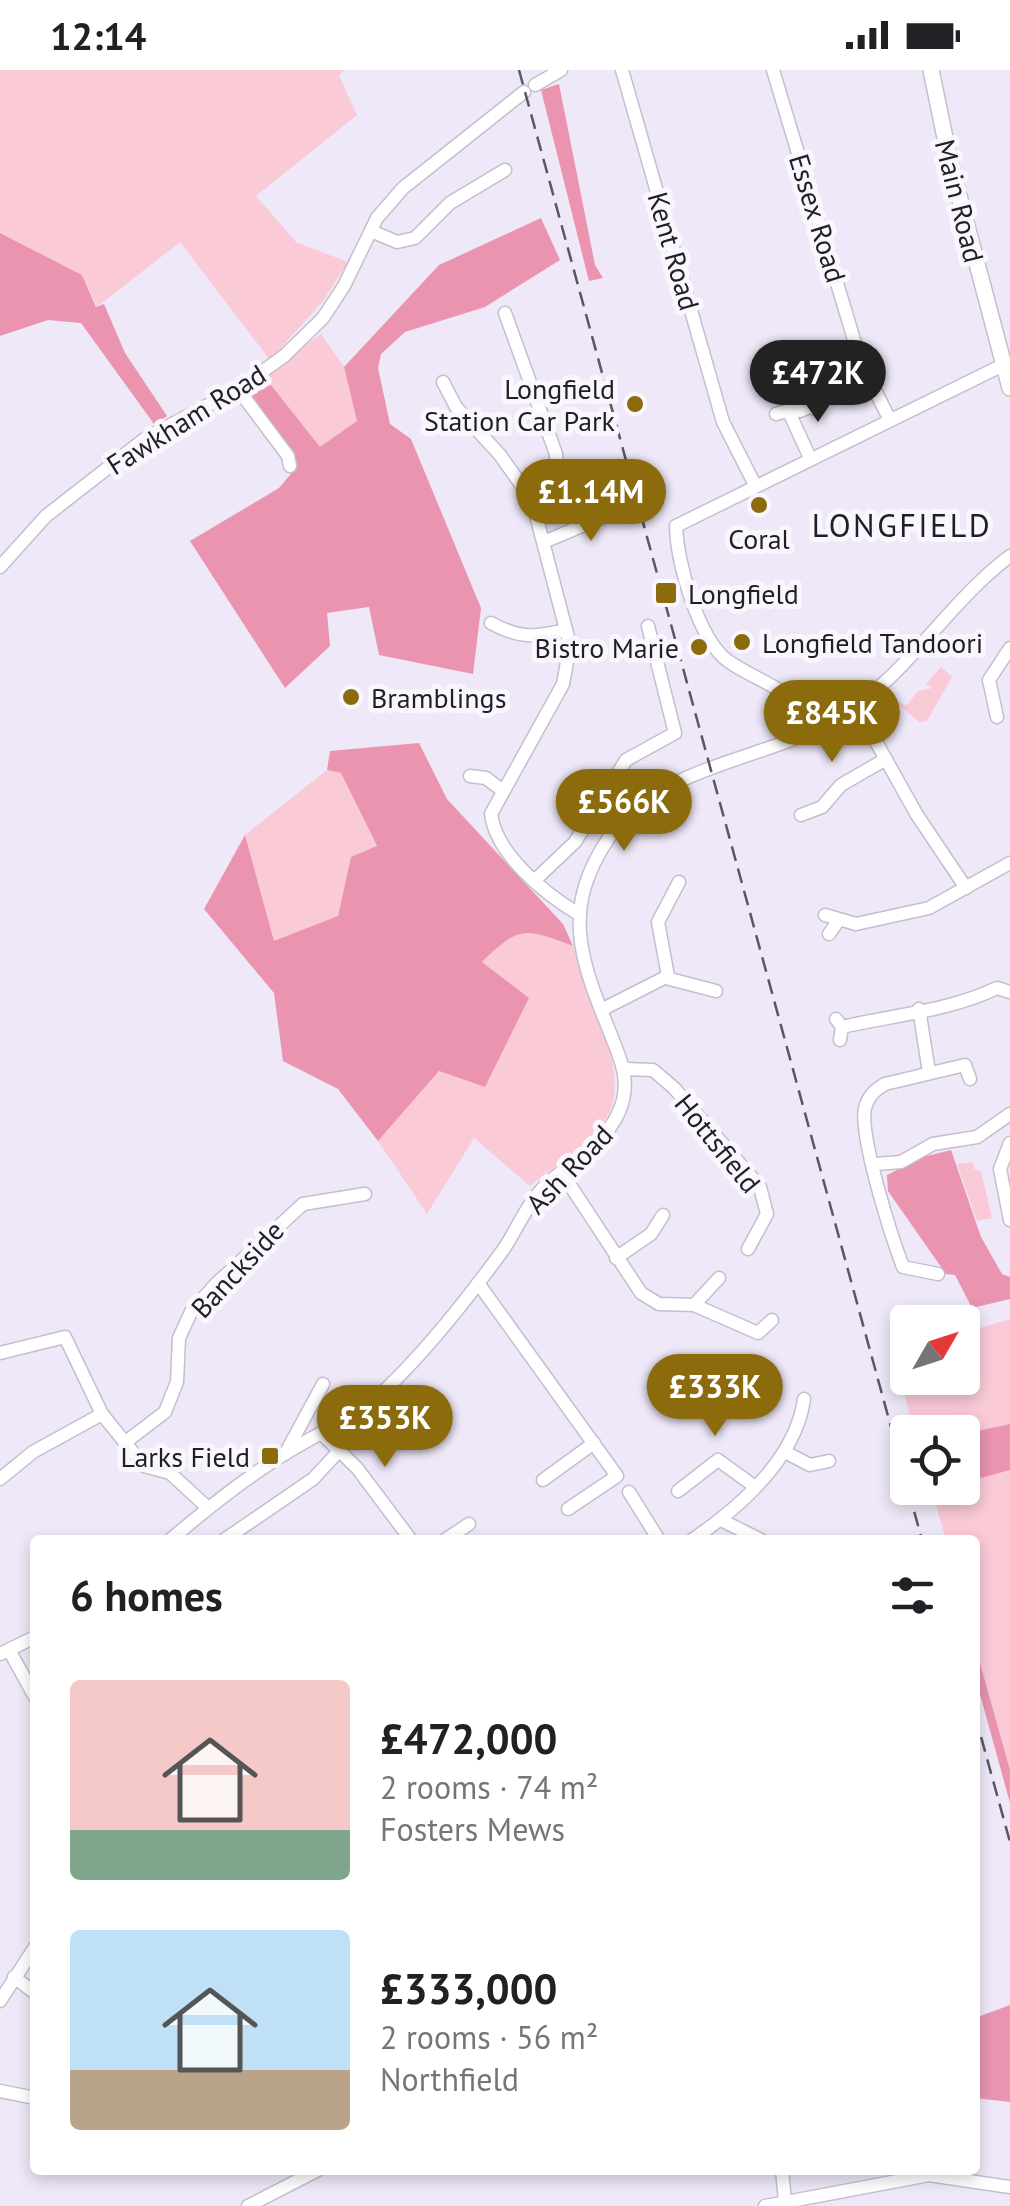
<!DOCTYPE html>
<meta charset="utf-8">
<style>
:root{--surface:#fff;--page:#f6f6f6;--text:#202124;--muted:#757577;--accent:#8c6b0d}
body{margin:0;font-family:"PT Sans",sans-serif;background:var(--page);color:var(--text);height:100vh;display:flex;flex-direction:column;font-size:38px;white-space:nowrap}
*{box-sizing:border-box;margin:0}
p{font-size:32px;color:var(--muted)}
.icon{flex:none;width:55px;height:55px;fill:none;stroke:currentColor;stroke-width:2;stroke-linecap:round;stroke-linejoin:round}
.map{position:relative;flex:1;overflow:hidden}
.details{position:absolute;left:30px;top:1465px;width:950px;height:640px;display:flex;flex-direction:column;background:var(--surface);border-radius:10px;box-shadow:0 5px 15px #0003}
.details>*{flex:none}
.needle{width:65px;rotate:51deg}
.tools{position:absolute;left:890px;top:1235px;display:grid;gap:20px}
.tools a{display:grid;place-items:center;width:90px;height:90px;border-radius:10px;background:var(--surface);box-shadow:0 5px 15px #0003;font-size:50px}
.price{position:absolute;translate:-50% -85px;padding:0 22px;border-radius:35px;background:var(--accent);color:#fff;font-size:32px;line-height:65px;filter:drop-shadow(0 2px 5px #0008)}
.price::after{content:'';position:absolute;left:50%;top:60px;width:30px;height:22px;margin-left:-15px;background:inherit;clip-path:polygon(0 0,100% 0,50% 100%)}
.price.active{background:#222;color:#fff}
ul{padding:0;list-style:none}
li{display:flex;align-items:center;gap:30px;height:250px;padding:0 40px}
li span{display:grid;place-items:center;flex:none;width:280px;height:200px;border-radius:10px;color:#555}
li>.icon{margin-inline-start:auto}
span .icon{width:120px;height:120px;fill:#fffc;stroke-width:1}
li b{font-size:42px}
h2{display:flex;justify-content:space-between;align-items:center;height:120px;padding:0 40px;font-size:42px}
.status{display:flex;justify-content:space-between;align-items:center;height:70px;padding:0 50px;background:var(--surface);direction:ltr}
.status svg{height:28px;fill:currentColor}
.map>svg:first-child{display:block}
.green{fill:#facad7}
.forest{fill:#ea94af}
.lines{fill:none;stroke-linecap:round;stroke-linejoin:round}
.minor-casing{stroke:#c4bece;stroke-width:15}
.major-casing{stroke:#c4bece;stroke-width:18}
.minor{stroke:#fff;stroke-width:12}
.major{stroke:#fff;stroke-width:15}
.rail{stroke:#5a5760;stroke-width:2.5;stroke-dasharray:15 8;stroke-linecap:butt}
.poi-dot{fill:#8c6b0d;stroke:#f9f7fd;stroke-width:4}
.labels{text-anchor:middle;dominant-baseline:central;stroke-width:10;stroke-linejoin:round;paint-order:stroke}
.street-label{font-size:28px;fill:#211f25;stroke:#f9f7fd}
.poi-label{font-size:28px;fill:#211f25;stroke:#f9f7fd;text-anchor:end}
.quarter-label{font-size:32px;letter-spacing:2.5px;fill:#211f25;stroke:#f9f7fd}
</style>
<div class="status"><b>12:14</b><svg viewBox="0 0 49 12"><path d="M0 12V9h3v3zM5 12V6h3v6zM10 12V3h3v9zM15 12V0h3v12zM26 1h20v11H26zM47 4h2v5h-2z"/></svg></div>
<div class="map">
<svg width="1010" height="2136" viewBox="0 0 1010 2136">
<rect width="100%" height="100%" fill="#eee8f8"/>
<g class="green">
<path d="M0 0H344L339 6 357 45 256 126 296 172 348 192 323 231 270 290 180 172 97 237 82 205 0 163Z"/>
<path d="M321 264 344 297 357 351 320 378 263 305Z"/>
<path d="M941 597 952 607 927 651 919 652 891 628 906 636 918 621 933 618 926 614Z"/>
<path d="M327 700 341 703 377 777 351 787 338 846 274 872 245 765Z"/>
<path d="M529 859 573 876C587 916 629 1002 610 1041 596 1071 555 1095 530 1116L474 1068 427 1144 378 1071 439 1001 485 1017 529 928 482 892 510 865Z"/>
<path d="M973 1092 974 1099 981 1101 992 1148 977 1151 957 1094Z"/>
<path d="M1010 1249V1354L963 1364 914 1362 894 1282 907 1278 908 1308H962L963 1263Z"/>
<path d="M1010 1400V1700L975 1575V1470H946L932 1421 962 1418 963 1413Z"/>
</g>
<g class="forest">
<path d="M559 14 595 195 603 208 589 211 541 20Z"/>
<path d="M541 148 560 190 485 237 405 262 381 284 378 298 390 354 411 369 481 538 473 604 379 585 369 537 327 543 330 576 285 618 190 471 279 418 295 399 246 321 263 305 320 377 357 351 344 297 439 195Z"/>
<path d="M0 163 82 205 96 237 104 234 125 283 167 346 154 354 81 253 48 250 0 266Z"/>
<path d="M419 673 447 729 563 854 573 876C524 858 520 855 482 892L529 928 485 1017 439 1001 378 1071 338 1019 283 991 274 923 204 839 245 765 274 871 338 846 351 787 377 776 341 703 327 700 330 681Z"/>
<path d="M951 1080 981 1167 1002 1204 1010 1207V1229L972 1238 955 1205 946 1204 888 1121 887 1105 923 1087Z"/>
<path d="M1010 1354V1400L963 1413V1364Z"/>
<path d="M975 1575 1010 1700V1733L975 1606Z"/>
<path d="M1010 1935V2032L975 2028V1948Z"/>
</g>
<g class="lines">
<defs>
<g id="minor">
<path d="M622 0 723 352 755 415"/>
<path d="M773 0 861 293 890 350"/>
<path d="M535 15 561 0"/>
<path d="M371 161 397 172 415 168 450 133 505 100"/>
<path d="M505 243 556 384 557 402 532 430"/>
<path d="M443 312 456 337 500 385 532 430 570 575 563 614 491 744C496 784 544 823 577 843"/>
<path d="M238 319 288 386 290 396"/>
<path d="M788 340 810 388"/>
<path d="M776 344 799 337 800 341 814 335 815 339"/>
<path d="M546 471 620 440"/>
<path d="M0 497 46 446 146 368 238 319 284 286 323 248 344 216 377 148 403 118 524 22"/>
<path d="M491 553C520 569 535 567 566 560"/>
<path d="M856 636 917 745 966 818"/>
<path d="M997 647 989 610 1010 578"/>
<path d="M821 658C803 624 758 612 728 591 698 569 677 492 676 456L1003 295"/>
<path d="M470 706 486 708 503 721"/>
<path d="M801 745 822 737 841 715 886 689"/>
<path d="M534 811 575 772 626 690 675 663 648 556"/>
<path d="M825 845 856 854 929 838 1010 793"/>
<path d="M829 864 838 851"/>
<path d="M666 908 716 921"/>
<path d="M919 939 929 1002"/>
<path d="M601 940 668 906 658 852 679 812"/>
<path d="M836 949 842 957 840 970"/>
<path d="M842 957C894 945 949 941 997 918L1010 922"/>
<path d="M624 999 653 1000 674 1018 760 1117 767 1144 748 1179"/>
<path d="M1010 1073 1000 1099 1010 1150"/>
<path d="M875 1094 901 1092 933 1074 977 1067 1010 1044"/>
<path d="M562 1103 641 1223 659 1234 694 1235 719 1208"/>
<path d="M616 1188 651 1164 663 1145"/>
<path d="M938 1204 903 1197C892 1168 859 1066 865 1038 868 1026 875 1020 885 1014L965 995 970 1009"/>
<path d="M478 1213 617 1406 568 1439"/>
<path d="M694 1235 758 1263 772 1250"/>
<path d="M0 1283 65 1267 102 1344 144 1396 170 1403 208 1438"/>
<path d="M321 1363 357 1398 411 1470"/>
<path d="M127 1371 165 1342 177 1312 179 1268 191 1242 216 1214 303 1134 365 1124"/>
<path d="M785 1382 810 1395 829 1391"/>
<path d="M285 1384 323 1314"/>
<path d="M0 1409 33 1382 102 1344"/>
<path d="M543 1410 594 1373"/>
<path d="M678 1421 718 1390 754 1416"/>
<path d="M629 1422 659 1470"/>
<path d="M721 1450 761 1470"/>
<path d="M170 1470C203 1442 236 1415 272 1392 309 1367 353 1350 386 1319 429 1278 468 1228 503 1180 517 1160 526 1135 544 1117 572 1089 613 1071 623 1030 629 1006 619 986 611 965 580 889 560 839 610 766 661 693 769 691 841 646 907 606 948 532 1010 486"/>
<path d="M224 1470 313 1409 339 1381"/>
<path d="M445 1470 469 1454"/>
<path d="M692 1470C740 1437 796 1389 804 1329"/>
<path d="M9 1580 35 1627"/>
<path d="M0 1584 35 1567"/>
<path d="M14 1907 35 1923"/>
<path d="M0 1931 35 1877"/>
<path d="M0 2021 35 2028"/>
<path d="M782 2100 785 2131"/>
<path d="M248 2136 318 2100"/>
<path d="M765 2136 929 2105 1010 2117"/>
</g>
<path id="major" d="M931 0 950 92 1010 318"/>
</defs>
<use href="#minor" class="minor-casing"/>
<use href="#major" class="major-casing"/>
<use href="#minor" class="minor"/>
<use href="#major" class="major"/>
<g class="rail">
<path d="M519 0 922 1470"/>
<path d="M975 1645 1010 1772"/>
</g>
</g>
<g class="poi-dot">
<circle cx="635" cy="334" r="10"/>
<circle cx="759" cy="435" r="10"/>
<rect x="654" y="511" width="24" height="24" rx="5"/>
<circle cx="742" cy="572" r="10"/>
<circle cx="699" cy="577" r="10"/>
<circle cx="351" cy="627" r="10"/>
<rect x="260" y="1376" width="20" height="20" rx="5"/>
</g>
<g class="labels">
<g class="street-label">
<text transform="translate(960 131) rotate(76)">Main Road</text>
<text transform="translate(818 148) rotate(73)">Essex Road</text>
<text transform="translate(674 181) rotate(74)">Kent Road</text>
<text transform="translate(186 349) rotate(-32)">Fawkham Road</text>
<text transform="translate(718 1073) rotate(51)">Hottsfield</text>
<text transform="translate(569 1099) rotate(-46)">Ash Road</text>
<text transform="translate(237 1199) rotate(-47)">Banckside</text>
</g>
<g class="poi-label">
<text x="615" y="318">Longfield<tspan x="615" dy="32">Station Car Park</tspan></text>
<text x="759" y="468" text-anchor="middle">Coral</text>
<text x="688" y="523" text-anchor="start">Longfield</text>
<text x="762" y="572" text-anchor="start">Longfield Tandoori</text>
<text x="679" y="577">Bistro Marie</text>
<text x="371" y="627" text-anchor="start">Bramblings</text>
<text x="250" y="1386">Larks Field</text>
</g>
<g class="quarter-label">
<text x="902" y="455">LONGFIELD</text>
</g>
</g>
</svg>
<div class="tools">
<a><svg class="needle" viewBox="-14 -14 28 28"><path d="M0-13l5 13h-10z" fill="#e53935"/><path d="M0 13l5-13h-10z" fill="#757577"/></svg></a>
<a><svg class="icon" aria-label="locate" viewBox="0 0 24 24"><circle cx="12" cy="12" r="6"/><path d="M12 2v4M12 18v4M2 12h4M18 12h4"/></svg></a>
</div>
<b class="price active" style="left:818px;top:355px">£472K</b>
<b class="price" style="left:591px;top:474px">£1.14M</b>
<b class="price" style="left:832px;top:695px">£845K</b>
<b class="price" style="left:624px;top:784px">£566K</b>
<b class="price" style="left:715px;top:1369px">£333K</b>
<b class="price" style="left:385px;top:1400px">£353K</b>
<section class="details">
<h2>6 homes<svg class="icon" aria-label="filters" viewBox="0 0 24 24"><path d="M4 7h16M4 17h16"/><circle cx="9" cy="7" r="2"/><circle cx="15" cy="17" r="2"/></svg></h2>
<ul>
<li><span style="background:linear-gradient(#f6c9c9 75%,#7fa58c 0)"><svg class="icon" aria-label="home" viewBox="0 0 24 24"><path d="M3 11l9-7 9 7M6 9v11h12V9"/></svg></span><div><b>£472,000</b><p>2 rooms · 74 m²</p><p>Fosters Mews</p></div></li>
<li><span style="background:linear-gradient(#bfe0f5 70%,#b9a48a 0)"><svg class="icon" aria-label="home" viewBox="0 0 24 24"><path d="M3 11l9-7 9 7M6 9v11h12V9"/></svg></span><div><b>£333,000</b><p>2 rooms · 56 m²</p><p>Northfield</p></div></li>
</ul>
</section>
</div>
